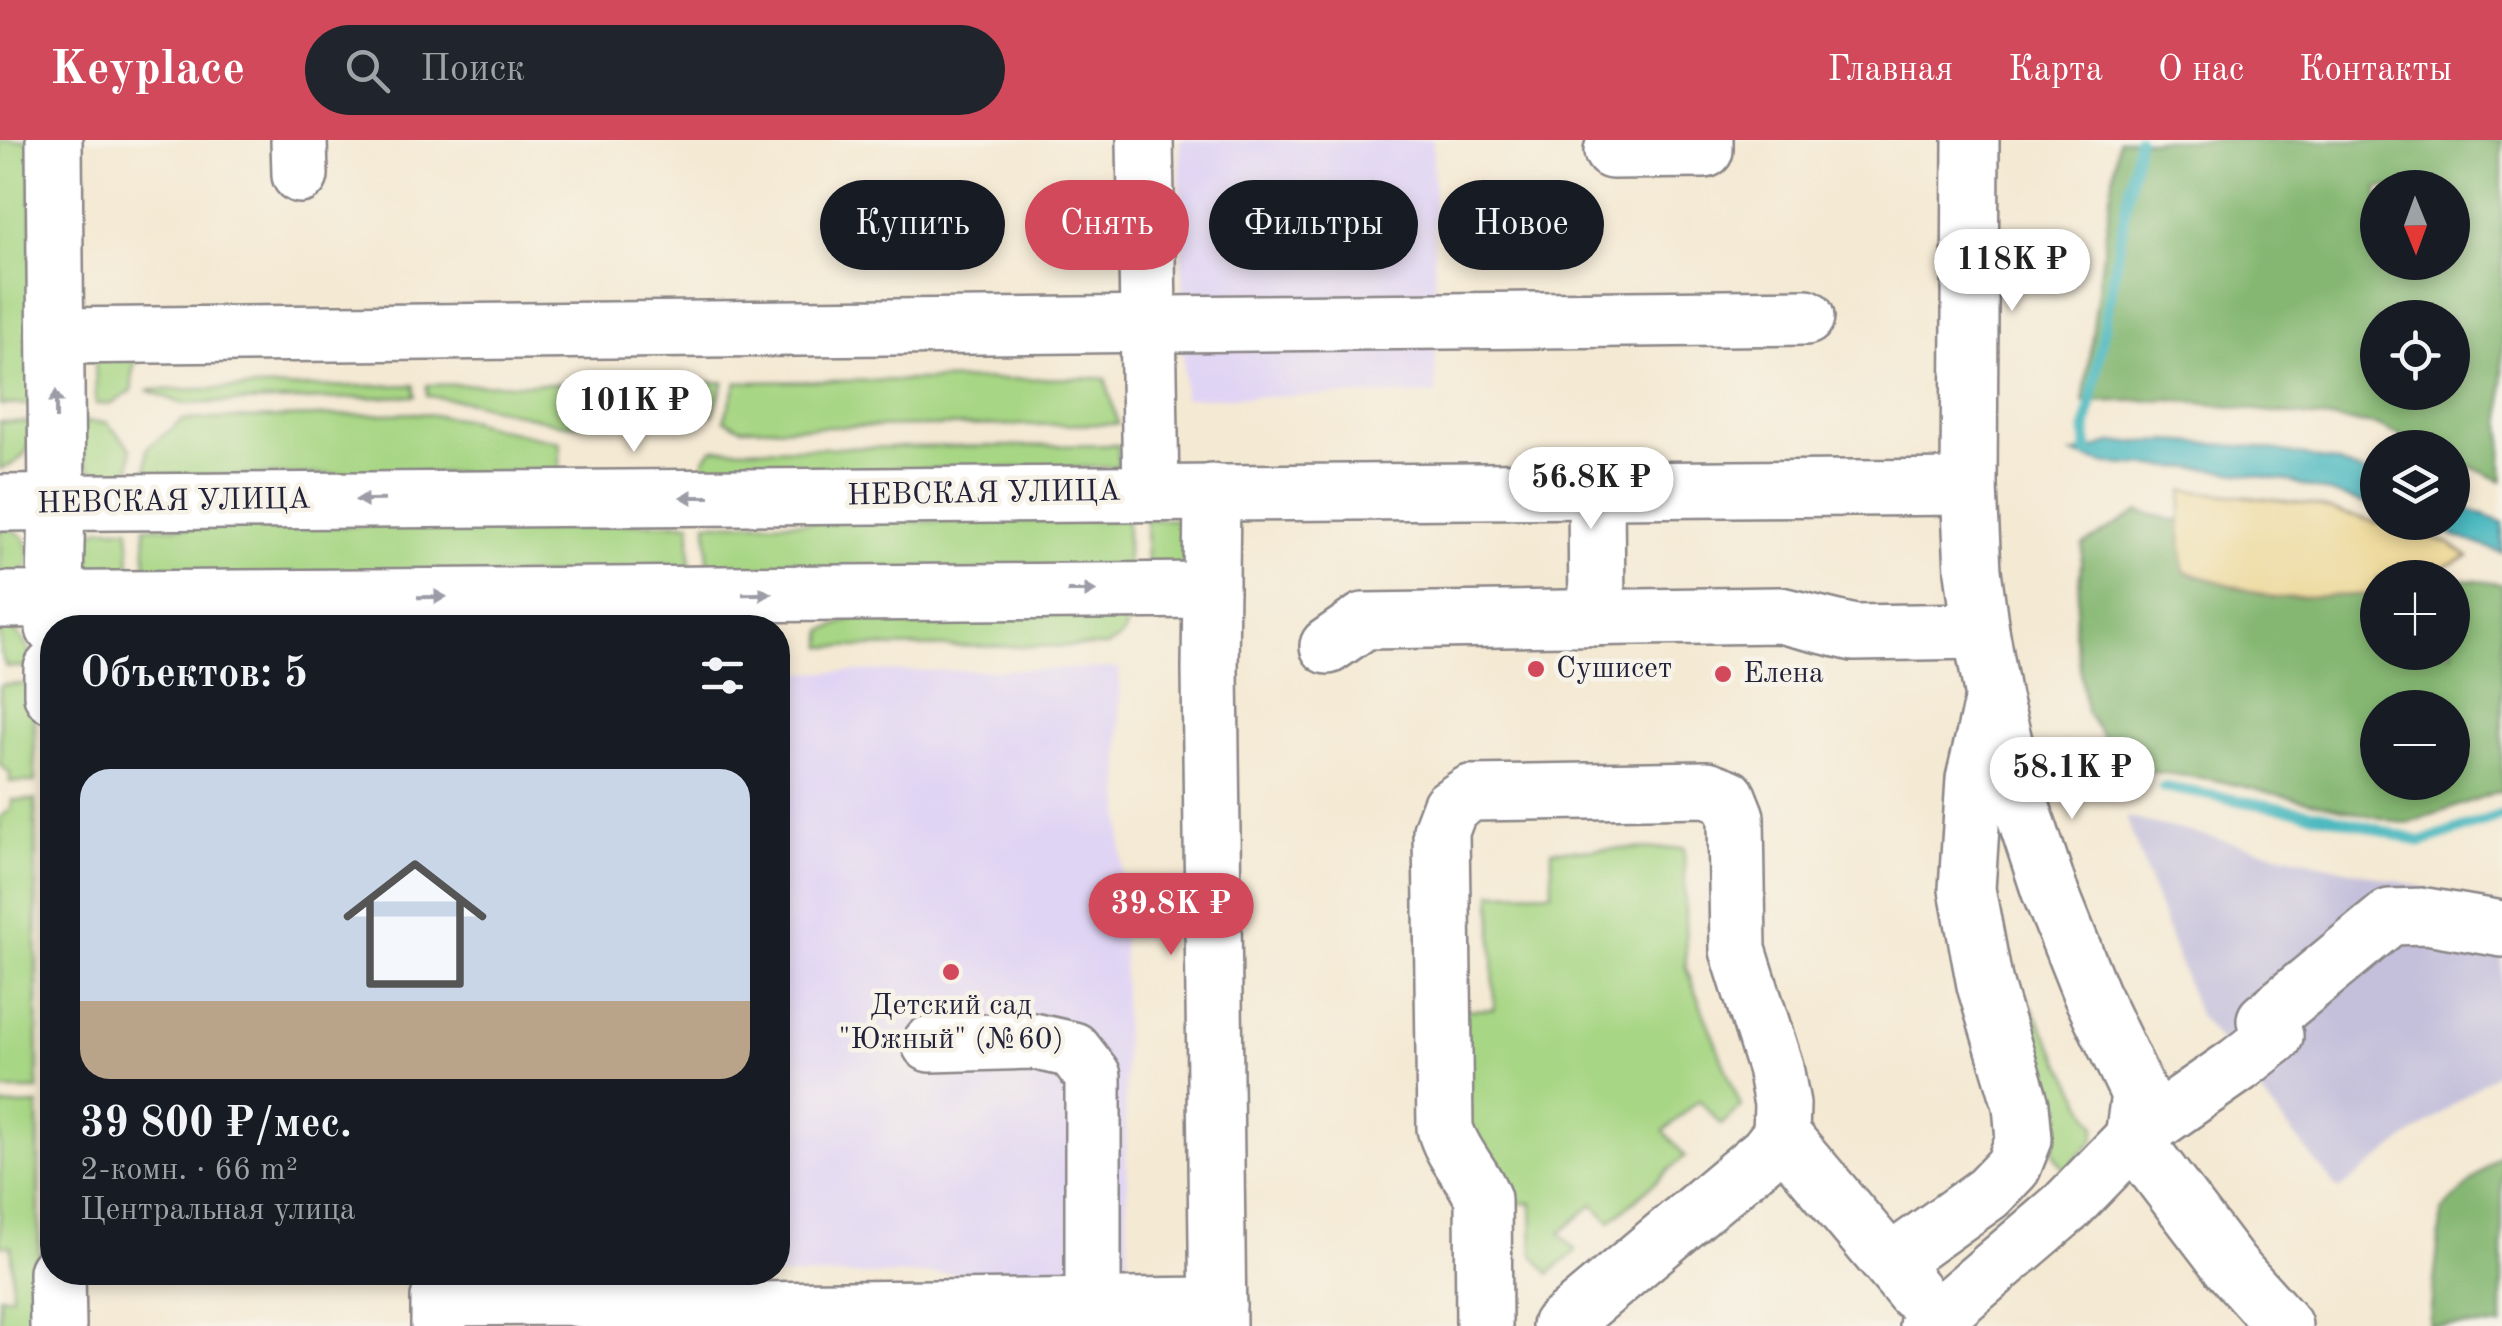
<!DOCTYPE html>
<html lang="ru">
<meta charset="utf-8">
<style>
:root{--surface:#171b24;--page:#20242c;--text:#f1f3f6;--muted:#9ea1a6;--line:#363941;--accent:#d1495b}
body{margin:0;font-family:"Old Standard TT",serif;background:var(--page);color:var(--text);height:100vh;display:flex;flex-direction:column;font-size:38px;white-space:nowrap}
*{box-sizing:border-box;margin:0}
p{font-size:32px;color:var(--muted)}
.icon{flex:none;width:55px;height:55px;fill:none;stroke:currentColor;stroke-width:2;stroke-linecap:round;stroke-linejoin:round}
.map{position:relative;flex:1;overflow:hidden}
.panel{position:absolute;left:40px;top:475px;width:750px;height:670px;display:flex;flex-direction:column;background:var(--surface);border-radius:40px;box-shadow:0 5px 15px #0003}
.panel>*{flex:none}
.guide{position:absolute;left:820px;top:40px;width:950px;height:90px;display:flex;gap:20px}
.needle{width:65px;rotate:179deg}
.controls{position:absolute;left:2360px;top:30px;display:grid;gap:20px}
.controls a{display:grid;place-items:center;width:110px;height:110px;border-radius:50%;background:var(--surface);box-shadow:0 5px 15px #0003;font-size:50px}
.price{position:absolute;translate:-50% -85px;padding:0 22px;border-radius:35px;background:#fff;color:#222;font-size:32px;line-height:65px;filter:drop-shadow(0 2px 5px #0008)}
.price::after{content:'';position:absolute;left:50%;top:60px;width:30px;height:22px;margin-left:-15px;background:inherit;clip-path:polygon(0 0,100% 0,50% 100%)}
.price.current{background:var(--accent);color:#fff}
ul{padding:0;list-style:none}
li{display:grid;align-content:center;gap:20px;height:530px;padding:0 40px}
li+li{border-top:2px solid var(--line)}
li span{display:grid;place-items:center;height:310px;border-radius:30px;color:#555}
li>.icon{margin-inline-start:auto}
span .icon{width:180px;height:180px;fill:#fffc;stroke-width:1}
li b{font-size:42px}
h2{display:flex;justify-content:space-between;align-items:center;height:120px;padding:0 40px;font-size:42px}
.chip{padding:0 35px;border-radius:45px;background:var(--surface);box-shadow:0 5px 15px #0003;font-size:35px;line-height:90px}
.chip.current{background:var(--accent);color:#fff}
header{display:flex;align-items:center;gap:60px;box-sizing:border-box;height:140px;padding:0 50px;background:var(--accent);color:#fff}
header strong{font-size:48px}
nav{display:flex;gap:55px;margin-inline-start:auto;font-size:35px}
.search{width:700px;height:90px;background:var(--page);display:flex;align-items:center;gap:25px;box-sizing:border-box;padding:0 35px;border-radius:55px;color:var(--muted);font-size:38px}
.map>svg:first-child{display:block}
.built{fill:#e0d4f4}
.industrial{fill:#c4c0db}
.green{fill:#a7d684;stroke:#647c60;stroke-width:2.5}
.forest{fill:#85b772;stroke:#546c56;stroke-width:2.5;fill-rule:evenodd}
.sand{fill:#eeda9e;stroke:#887e6c;stroke-width:2.5}
.water{fill:#49b8bf;stroke:#366d7d;stroke-width:2.5}
.lines{fill:none;stroke-linecap:round;stroke-linejoin:round}
.stream{stroke:#49b8bf;stroke-width:11}
.minor-casing{stroke:#8b8687;stroke-width:60}
.minor{stroke:#fff;stroke-width:55}
.oneway{fill:#9c9ca7}
.poi-dot{fill:#d1495b;stroke:#f7f3e8;stroke-width:4}
.labels{text-anchor:middle;dominant-baseline:central;stroke-width:9;stroke-linejoin:round;paint-order:stroke}
.street-label{font-size:30px;fill:#22223b;stroke:#f7f3e8}
.poi-label{font-size:30px;fill:#22223b;stroke:#f7f3e8;text-anchor:start}
</style>
<header>
<strong>Keyplace</strong>
<div class="search"><svg class="icon" aria-label="search" viewBox="0 0 24 24"><circle cx="10" cy="10" r="6"/><path d="M15 15l6 6"/></svg>Поиск</div>
<nav><a>Главная</a><a>Карта</a><a>О нас</a><a>Контакты</a></nav>
</header>
<div class="map">
<svg width="2502" height="1186" viewBox="0 0 2502 1186">
<rect width="100%" height="100%" fill="#f7f3e8"/>
<filter id="ink" filterUnits="userSpaceOnUse"><feTurbulence type="fractalNoise" baseFrequency=".01" numOctaves="2"/><feDisplacementMap in="SourceGraphic" scale="20" xChannelSelector="R" yChannelSelector="G"/><feConvolveMatrix kernelMatrix="1 2 1 2 8 2 1 2 1" color-interpolation-filters="sRGB"/></filter>
<filter id="wash" filterUnits="userSpaceOnUse"><feTurbulence type="fractalNoise" baseFrequency=".0048" numOctaves="4" result="noise"/><feDisplacementMap in="SourceGraphic" scale="40" xChannelSelector="R" yChannelSelector="G"/><feGaussianBlur stdDeviation="2.25" result="paint"/><feColorMatrix in="noise" values="0 0 0 0 0 0 0 0 0 0 0 0 0 0 0 0 0 1.4 0 .05"/><feComposite in="paint" operator="in"/></filter>
<g filter="url(#wash)">
<rect width="100%" height="100%" fill="#f4e9d3"/>
<g class="built">
<path d="M1180 0H1433L1436 254 1184 258Z"/>
<path d="M1119 528 1128 1131 690 1137V1133L778 1132V533Z"/>
</g>
<path class="industrial" d="M2126 677 2502 766V928L2338 1050 2198 875Z"/>
<g class="green">
<path d="M0 0H31L33 264 0 265Z"/>
<path d="M95 212 136 219 132 234V251L111 264H96Z"/>
<path d="M1105 238 1118 284 742 288 724 280 737 242Z"/>
<path d="M724 242 713 274 695 283 560 284 471 262 427 256V245Z"/>
<path d="M414 245 415 256 183 264 147 250Z"/>
<path d="M417 273 465 279 500 289 560 302V332L147 336V308L183 280Z"/>
<path d="M0 282H34C32 307 25 322 0 329Z"/>
<path d="M79 282H106L131 308V335C80 335 84 329 79 282Z"/>
<path d="M1118 305V327L702 331 705 318 712 309Z"/>
<path d="M1146 379 1177 380 1186 383 1187 426 1147 430Z"/>
<path d="M1127 380V430L708 434 707 383Z"/>
<path d="M690 383V434L146 438 145 387Z"/>
<path d="M101 388H129L130 439C118 438 98 439 89 433 69 420 83 394 101 388Z"/>
<path d="M0 389C5 389 12 389 17 392 33 401 35 427 17 435 12 438 6 437 0 438Z"/>
<path d="M1127 472C1127 491 1125 498 1107 506L823 507V491L863 474Z"/>
<path d="M148 479 335 480 348 487 148 488Z"/>
<path d="M0 482C20 492 30 505 34 527H6L0 513Z"/>
<path d="M34 544 35 642H10V633L0 625V545Z"/>
<path d="M12 660H35L38 950H0V677L11 669Z"/>
<path d="M1684 708 1686 828 1741 967 1721 985 1699 960 1664 991 1685 1016 1610 1082 1593 1064 1560 1093 1576 1111 1549 1134 1533 1115 1532 1063H1504L1465 981 1464 870 1494 869 1492 753 1552 752V710Z"/>
<path d="M2014 844H2019L2096 986 2094 1000 2065 1030 2054 1014V991L2043 942 2012 847Z"/>
<path d="M38 965 40 1186H0V1156H12L11 1106H0V966Z"/>
</g>
<g class="forest">
<path d="M2118 0H2502V341L2453 319 2452 308 2426 307 2376 285 2248 269 2173 260 2083 262ZM2378 48H2452V122H2378ZM2378 178H2452V252H2378Z"/>
<path d="M2138 371 2180 382 2184 432 2274 458 2377 454 2378 512H2452L2453 438 2502 444V650L2407 684 2210 639 2124 628 2086 572 2074 493 2083 405ZM2378 568H2452V642H2378Z"/>
<path d="M2502 1012V1186H2429L2442 1071Z"/>
</g>
<path class="sand" d="M2184 350 2312 364 2449 403 2469 417 2415 437 2378 438 2377 454 2274 458 2184 431 2180 382Z"/>
<g class="water">
<path d="M2168 301 2257 307 2336 322 2377 337V367L2285 340 2211 329 2107 324 2073 314 2111 303Z"/>
<path d="M2453 364 2502 382V413L2421 383 2452 382Z"/>
</g>
<g class="lines">
<g class="stream">
<path d="M2087 313 2086 289 2138 0"/>
<path d="M2163 647 2332 677 2422 702 2502 675"/>
</g>
</g>
</g>
<g filter="url(#ink)">
<g class="lines">
<defs>
<g id="minor">
<path d="M299 0 300 35"/>
<path d="M1145 0 1151 353"/>
<path d="M1971 0 1969 347 1973 431 1981 491 1993 558 2017 652 2049 749 2091 854 2139 954 2133 998"/>
<path d="M1612 11 1705 10V0"/>
<path d="M56 196 1806 177"/>
<path d="M1596 349 1597 478"/>
<path d="M1212 352 1210 530 1218 1186"/>
<path d="M0 363 1969 347"/>
<path d="M0 460 1211 450"/>
<path d="M54 488 57 363 54 0"/>
<path d="M1328 506 1364 481 1780 475 1854 493 1981 491"/>
<path d="M52 529V555"/>
<path d="M930 904 1033 901 1073 910 1093 936V1166"/>
<path d="M1781 994 1914 1152"/>
<path d="M2133 998 2231 1127 2284 1186"/>
<path d="M1890 1123 1988 1053 2013 1027 2024 999 2021 965 1985 845 1967 749 1974 639 1991 566"/>
<path d="M57 1132 58 1186"/>
<path d="M439 1186V1158L568 1157 659 1171 1218 1165"/>
<path d="M1484 1186 1483 1059C1473 1033 1452 1015 1445 988L1441 691 1450 667 1471 653 1707 649 1728 657 1736 677 1738 810 1775 927 1782 964 1781 994 1767 1012 1560 1186"/>
<path d="M1927 1186 2067 1066 2133 998 2238 925 2275 896 2265 880 2390 777 2426 776 2502 789"/>
</g>
</defs>
<use href="#minor" class="minor-casing"/>
<use href="#minor" class="minor"/>
</g>
<defs><path id="oneway-solid" d="M-6-.8H1V-3.2L6.5 0L1 3.2V.8H-6Z" transform="scale(2.5)"/></defs>
<g class="oneway">
<use href="#oneway-solid" transform="translate(56 265) rotate(-90)"/>
<use href="#oneway-solid" transform="translate(695 357) rotate(180)"/>
<use href="#oneway-solid" transform="translate(370 360) rotate(179)"/>
<use href="#oneway-solid" transform="translate(1082 451)"/>
<use href="#oneway-solid" transform="translate(757 454) rotate(-1)"/>
<use href="#oneway-solid" transform="translate(432 457) rotate(-1)"/>
</g>
</g>
<g class="poi-dot">
<circle cx="1536" cy="529" r="10"/>
<circle cx="1723" cy="534" r="10"/>
<circle cx="951" cy="832" r="10"/>
</g>
<g class="labels">
<g class="street-label">
<text transform="translate(984 354) rotate(-1)">НЕВСКАЯ УЛИЦА</text>
<text transform="translate(174 362) rotate(-1)">НЕВСКАЯ УЛИЦА</text>
</g>
<g class="poi-label">
<text x="1556" y="529">Сушисет</text>
<text x="1743" y="534">Елена</text>
<text x="951" y="866" text-anchor="middle">Детский сад<tspan x="951" dy="34">"Южный" (№60)</tspan></text>
</g>
</g>
</svg>
<div class="controls">
<a><svg class="needle" viewBox="-14 -14 28 28"><path d="M0-13l5 13h-10z" fill="#e53935"/><path d="M0 13l5-13h-10z" fill="#9ea1a6"/></svg></a>
<a><svg class="icon" aria-label="locate" viewBox="0 0 24 24"><circle cx="12" cy="12" r="6"/><path d="M12 2v4M12 18v4M2 12h4M18 12h4"/></svg></a>
<a><svg class="icon" aria-label="layers" viewBox="0 0 24 24"><path d="M12 4l9 5-9 5-9-5zM3 14l9 5 9-5"/></svg></a>
<a>+</a>
<a>−</a>
</div>
<b class="price" style="left:2012px;top:174px">118K ₽</b>
<b class="price" style="left:634px;top:315px">101K ₽</b>
<b class="price" style="left:1591px;top:392px">56.8K ₽</b>
<b class="price" style="left:2072px;top:682px">58.1K ₽</b>
<b class="price current" style="left:1171px;top:818px">39.8K ₽</b>
<div class="guide">
<a class="chip">Купить</a>
<a class="chip current">Снять</a>
<a class="chip">Фильтры</a>
<a class="chip">Новое</a>
</div>
<section class="panel">
<h2>Объектов: 5<svg class="icon" aria-label="filters" viewBox="0 0 24 24"><path d="M4 7h16M4 17h16"/><circle cx="9" cy="7" r="2"/><circle cx="15" cy="17" r="2"/></svg></h2>
<ul>
<li><span style="background:linear-gradient(#c9d6e8 75%,#b9a48a 0)"><svg class="icon" aria-label="home" viewBox="0 0 24 24"><path d="M3 11l9-7 9 7M6 9v11h12V9"/></svg></span><div><b>39 800 ₽/мес.</b><p>2-комн. · 66 m²</p><p>Центральная улица</p></div></li>
</ul>
</section>
</div>
